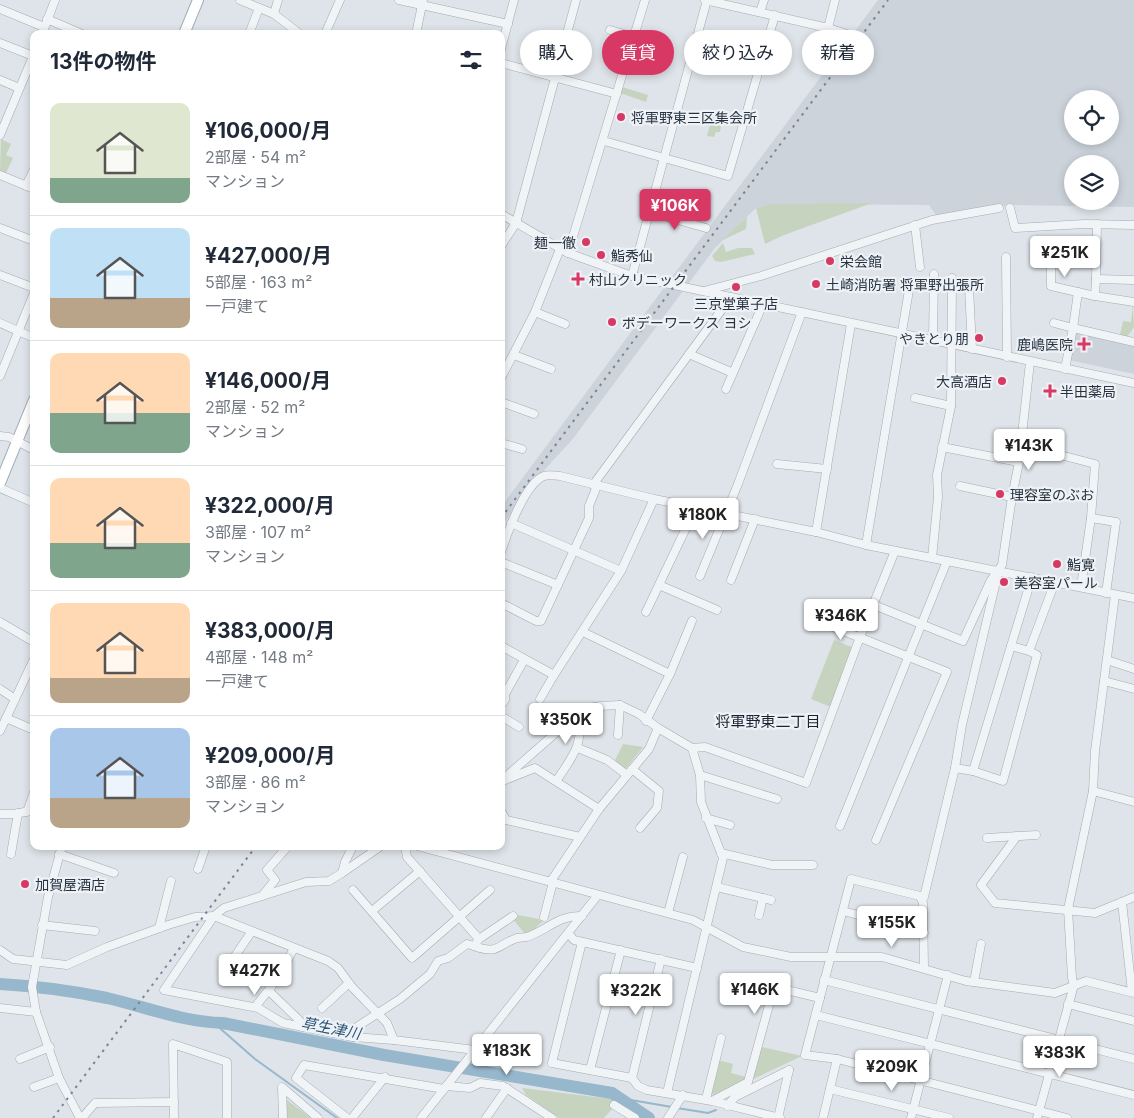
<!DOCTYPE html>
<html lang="ja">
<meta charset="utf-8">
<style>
:root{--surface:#fff;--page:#f2f2f3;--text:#1f2937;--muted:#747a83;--line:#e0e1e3;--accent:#d83964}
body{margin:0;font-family:Inter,"Noto Sans JP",sans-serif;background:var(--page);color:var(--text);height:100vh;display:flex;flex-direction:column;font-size:19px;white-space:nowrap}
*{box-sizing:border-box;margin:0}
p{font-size:16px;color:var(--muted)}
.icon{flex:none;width:28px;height:28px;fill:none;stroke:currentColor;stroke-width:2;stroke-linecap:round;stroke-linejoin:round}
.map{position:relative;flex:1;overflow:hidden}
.side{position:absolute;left:30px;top:30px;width:475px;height:820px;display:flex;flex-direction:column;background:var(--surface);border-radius:10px;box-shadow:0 2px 8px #0003}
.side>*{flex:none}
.top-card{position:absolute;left:520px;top:30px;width:475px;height:45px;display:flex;gap:10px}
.controls{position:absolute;left:1064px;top:90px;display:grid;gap:10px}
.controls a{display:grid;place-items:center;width:55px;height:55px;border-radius:50%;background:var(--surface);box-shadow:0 2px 8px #0003;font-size:25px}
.price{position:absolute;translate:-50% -42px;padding:0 11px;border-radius:5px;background:#fff;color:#222;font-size:16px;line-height:32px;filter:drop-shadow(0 1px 2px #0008)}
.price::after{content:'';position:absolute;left:50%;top:30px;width:15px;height:11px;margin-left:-8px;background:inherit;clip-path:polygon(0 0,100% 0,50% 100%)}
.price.active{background:var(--accent);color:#fff}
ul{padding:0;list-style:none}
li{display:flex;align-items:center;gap:15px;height:125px;padding:0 20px}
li+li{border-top:1px solid var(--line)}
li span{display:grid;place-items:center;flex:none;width:140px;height:100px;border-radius:10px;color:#555}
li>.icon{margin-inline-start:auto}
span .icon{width:60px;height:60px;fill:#fffc;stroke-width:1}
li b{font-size:21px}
h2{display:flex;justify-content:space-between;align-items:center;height:60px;padding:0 20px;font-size:21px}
.pill{padding:0 18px;border-radius:22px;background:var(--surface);box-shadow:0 2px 8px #0003;font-size:18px;line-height:45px}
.pill.active{background:var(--accent);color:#fff}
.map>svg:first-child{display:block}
.built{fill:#ccd3db;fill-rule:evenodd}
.green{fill:#c6d4bf}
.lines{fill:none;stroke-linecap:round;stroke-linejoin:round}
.stream{stroke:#96b7cc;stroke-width:2}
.river{stroke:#96b7cc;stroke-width:12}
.minor-casing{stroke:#a3abb3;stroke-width:9}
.major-casing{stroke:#9daab6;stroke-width:12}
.minor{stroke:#f1f4f7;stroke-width:8}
.major{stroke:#fff;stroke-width:10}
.rail{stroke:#778594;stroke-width:2;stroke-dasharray:2.5 5;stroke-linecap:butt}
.poi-dot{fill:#d83964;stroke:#eef2f6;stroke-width:2}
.labels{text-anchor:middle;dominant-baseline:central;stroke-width:4.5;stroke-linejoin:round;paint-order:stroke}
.poi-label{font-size:14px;fill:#263341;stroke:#eef2f6;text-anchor:start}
.neighbourhood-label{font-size:15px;fill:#192432;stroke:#eef2f6}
.water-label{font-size:15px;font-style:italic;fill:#2d5778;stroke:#eef2f6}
</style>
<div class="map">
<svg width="1134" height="1118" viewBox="0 0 1134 1118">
<rect width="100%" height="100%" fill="#dee4e9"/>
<g class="built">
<path d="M878 0H1134V207L1012 205 936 215 929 205 770 204 756 208 715 248 572 440 537 478 501 527V507ZM1072 99H1110V136H1072ZM1072 164H1110V201H1072Z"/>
<path d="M1075 333 1134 346V374L1069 360Z"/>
</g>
<g class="green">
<path d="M528 37 547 43 545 51 525 46Z"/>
<path d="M622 87 648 95 646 102 620 93Z"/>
<path d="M713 113 723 115 720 132H716L714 137 707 136Z"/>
<path d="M1 139 11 144 6 155 13 158 6 173 0 171Z"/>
<path d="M872 203 784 235 765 244 756 208 770 204Z"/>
<path d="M747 217 746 229 721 241Z"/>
<path d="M723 243 726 252 738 248H752L755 254 721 262 715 261 712 256Z"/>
<path d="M1133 305 1134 327 1127 337 1120 335 1123 321 1131 322Z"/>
<path d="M834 640 854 648 831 707 811 699Z"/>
<path d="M623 744 643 747 625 770 615 760Z"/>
<path d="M518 915 544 920 530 933 525 934 513 919Z"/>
<path d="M762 1047 802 1056 751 1080Z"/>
<path d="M718 1060 733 1064 731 1073 746 1077 745 1080 713 1095 710 1091Z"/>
<path d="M522 1088 612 1099V1109L604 1118H559L526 1095Z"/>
<path d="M287 1100 311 1118H287Z"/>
</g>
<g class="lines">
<g class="stream">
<path d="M214 1023 255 1059 337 1118"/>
<path d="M619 1098 672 1107"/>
<path d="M677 1108 708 1113 716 1110"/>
</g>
<path class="river" d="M0 984C36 986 72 991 107 998 146 1007 183 1022 223 1023L384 1055 612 1093 649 1118"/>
<defs>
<g id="minor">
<path d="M240 0 274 14 300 34"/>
<path d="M399 0 508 24"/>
<path d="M705 0 828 28 835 0"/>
<path d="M0 9 44 27"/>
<path d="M760 12 764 0"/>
<path d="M274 14 278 0"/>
<path d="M47 19 82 34"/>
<path d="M828 28 850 35"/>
<path d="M610 30 634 37"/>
<path d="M42 34 55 0"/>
<path d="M249 34 259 8"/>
<path d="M325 34 340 0"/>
<path d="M416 34 423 0"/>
<path d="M0 43 33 56"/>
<path d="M501 49 514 0"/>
<path d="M501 63 617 94"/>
<path d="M0 80 19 88"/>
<path d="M0 135 34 54"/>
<path d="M604 141 728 176 775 15"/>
<path d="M0 175 34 189"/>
<path d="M26 186 34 169"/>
<path d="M1010 208 1015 228 1084 224 1134 225"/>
<path d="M650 212 706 228"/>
<path d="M501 214 568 253 632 276 1134 383"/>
<path d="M915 225 920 267"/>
<path d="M0 228 34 241"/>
<path d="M501 246 516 223 576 0"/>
<path d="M1051 247V286L1095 296"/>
<path d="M568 253 645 0"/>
<path d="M1006 257 1007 357"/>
<path d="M0 275 34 288"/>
<path d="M632 276 707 0"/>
<path d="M1096 279 1097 224"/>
<path d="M1134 280 1096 279 1095 296 1134 302"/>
<path d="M969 287 972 349"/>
<path d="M704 291 761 276 932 220 999 208"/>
<path d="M535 312 565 324"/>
<path d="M0 323 34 338"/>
<path d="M1054 323 1073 328 1078 292"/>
<path d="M933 341 934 274"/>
<path d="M689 354 733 373"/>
<path d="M514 355 551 369"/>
<path d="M1065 369 1073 328 1134 342"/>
<path d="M0 376 34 293"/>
<path d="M501 378 535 312 560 249"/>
<path d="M726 389 763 304"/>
<path d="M915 398 951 406 952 278"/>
<path d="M501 402 534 414"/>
<path d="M0 436 9 437 34 450"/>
<path d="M501 443 522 449"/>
<path d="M1022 445 1095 464 1091 518"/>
<path d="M942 447 1019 462"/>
<path d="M777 464 827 469"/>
<path d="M593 485 731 297"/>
<path d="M960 486 1012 497"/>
<path d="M0 488 34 503"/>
<path d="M511 523 621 571"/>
<path d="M816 532 851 324"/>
<path d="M866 545 909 290"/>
<path d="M501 552C507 534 525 483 544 476 549 474 555 476 560 476L654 499 816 532 866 545 1134 598"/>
<path d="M932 558 938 497 937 475 951 406"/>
<path d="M501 562 558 585"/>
<path d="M700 576 738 484 802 312"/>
<path d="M1032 577 973 771 955 768 924 897 851 879 805 1055 837 1059 1067 1118"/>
<path d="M731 580 755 519"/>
<path d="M659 585 717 610"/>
<path d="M1081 587 1091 518 1116 522 1106 593"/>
<path d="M501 603 536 621H541L589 518V506L597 486"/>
<path d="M874 605 963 641 991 580 1002 565 1012 497 1019 462 1030 362"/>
<path d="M646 612 696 507"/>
<path d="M0 622 34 642"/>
<path d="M828 625 947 672 876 840"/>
<path d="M583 632 670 674 646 721"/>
<path d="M501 646 554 675 621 571 654 499"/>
<path d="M1011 646 1029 651 1055 582"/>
<path d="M1107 660 1134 669"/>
<path d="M670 674 692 621"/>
<path d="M1104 681 1134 689"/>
<path d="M0 689 15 699"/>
<path d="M540 699 554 675"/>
<path d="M501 705 505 700V694L524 660"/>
<path d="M501 716 519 727"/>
<path d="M6 718 34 730"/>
<path d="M0 731 34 659"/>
<path d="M618 735 620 705"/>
<path d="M578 748 607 760 627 775"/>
<path d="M692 748 705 747 806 783 860 637 895 551"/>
<path d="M955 768 962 725 998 573"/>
<path d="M632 769 659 791 657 808 640 828"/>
<path d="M973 771 1003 781 1037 655 1029 651"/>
<path d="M700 775 777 799"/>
<path d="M505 780 535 768 599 809"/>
<path d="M557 780C575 753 582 746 580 712"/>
<path d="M501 783 510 773 583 709 601 706 620 705 639 714 658 728 692 748 700 775 701 802 723 858 667 1093"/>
<path d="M1093 791 1134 802"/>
<path d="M501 811 506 820 580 837"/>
<path d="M27 812 34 792"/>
<path d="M0 814H15L34 810"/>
<path d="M706 818 730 825"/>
<path d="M840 826 947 561"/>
<path d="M1017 836 981 885 995 903 1095 913 1134 897"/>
<path d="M987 838 1036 835"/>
<path d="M62 846 48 897 32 987 36 1012 59 1078 80 1118"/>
<path d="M353 846 345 862 342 873 329 881 306 882 224 908 214 916 164 990 258 1008 283 1023 353 1037 394 1040"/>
<path d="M405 846 407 857 479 939 513 916"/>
<path d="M417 846 693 920 743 947 791 957H882L966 981 1055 993 1086 981 1134 993"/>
<path d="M721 853 772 865H813"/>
<path d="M11 854 18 813"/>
<path d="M59 854 114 873"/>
<path d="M198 869 206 846"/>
<path d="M342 873 381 846"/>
<path d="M551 881 599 809 649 749 658 728"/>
<path d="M717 887 771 900"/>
<path d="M353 890 412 958 490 890"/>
<path d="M262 896 275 880 267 870 288 846"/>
<path d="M920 896 923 903 924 968"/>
<path d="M1122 902 1132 992"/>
<path d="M372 911 420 871"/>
<path d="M843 911 924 933"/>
<path d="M668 913 683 857"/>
<path d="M759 915 763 898"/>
<path d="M544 917 553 882"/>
<path d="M42 925 95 931"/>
<path d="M159 928 171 881"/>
<path d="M569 934 574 940 697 968"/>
<path d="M582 942 552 1063 632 1078 638 1086 647 1090 712 1101 780 1118"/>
<path d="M474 946C498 955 497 945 517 938 522 937 528 938 532 935 550 927 561 915 582 916"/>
<path d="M0 950 13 959 67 965 107 947 168 925 195 917 214 916 328 961 338 968 352 987 387 1023 394 1040 475 1050"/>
<path d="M226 961 233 959 252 931"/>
<path d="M824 980 1134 1059"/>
<path d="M974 982 981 944"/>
<path d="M269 991 301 1022 303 1027"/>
<path d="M1068 1004 1134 1021"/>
<path d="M255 1007 279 977 294 948"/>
<path d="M0 1008 36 1012"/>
<path d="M322 1008 349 983"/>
<path d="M816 1015 1134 1095"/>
<path d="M353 1037 355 1028 400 999 430 974 438 961 448 958 467 944 474 946 479 939"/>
<path d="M20 1059 50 1047"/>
<path d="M590 1070 621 950"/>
<path d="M632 1078 661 959"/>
<path d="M446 1086 470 1088 480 1083 503 1086 552 1118"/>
<path d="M34 1087 59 1078"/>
<path d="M830 1089 949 1118"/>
<path d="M706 1099 721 1038"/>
<path d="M712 1101 748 1082 774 987 820 998"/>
<path d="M614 1105 635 1118"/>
<path d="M727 1106 735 1097 789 1070"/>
<path d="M82 1118 95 1103 174 1102"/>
<path d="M174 1118 173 1044 227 1062V1118"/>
<path d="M283 1118 282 1087 318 1118"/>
<path d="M347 1118 296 1078 304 1065 444 1089"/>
<path d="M352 1118 385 1077"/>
<path d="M421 1118 598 895"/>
<path d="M486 1118 507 1088"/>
<path d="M668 1118 683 1095"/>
<path d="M778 1118 789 1070"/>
<path d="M823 1118 837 1059"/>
<path d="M911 1118 948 975"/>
<path d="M1037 1118 1074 985 1072 978 1068 909 1093 791 1095 751 1115 595"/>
</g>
<g id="major">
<path d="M184 34 198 0"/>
<path d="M0 483 34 400"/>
</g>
</defs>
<use href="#minor" class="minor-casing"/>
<use href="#major" class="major-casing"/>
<use href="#minor" class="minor"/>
<use href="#major" class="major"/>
<g class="rail">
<path d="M501 518 888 0"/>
<path d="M53 1118 256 846"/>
</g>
</g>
<g class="poi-dot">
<circle cx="621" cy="117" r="5"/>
<circle cx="586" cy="242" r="5"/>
<circle cx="601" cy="255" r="5"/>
<circle cx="830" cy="261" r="5"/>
<path d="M575.5 271.5h5v5h5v5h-5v5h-5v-5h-5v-5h5z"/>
<circle cx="816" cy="284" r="5"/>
<circle cx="736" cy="287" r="5"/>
<circle cx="612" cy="322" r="5"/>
<circle cx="979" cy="338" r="5"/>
<path d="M1081.5 336.5h5v5h5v5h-5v5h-5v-5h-5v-5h5z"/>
<circle cx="1002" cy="381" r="5"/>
<path d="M1047.5 383.5h5v5h5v5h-5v5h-5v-5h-5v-5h5z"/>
<circle cx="1000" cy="494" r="5"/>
<circle cx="1057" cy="564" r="5"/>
<circle cx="1004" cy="582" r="5"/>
<circle cx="25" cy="884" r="5"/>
</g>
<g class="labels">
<g class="poi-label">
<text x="631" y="117">将軍野東三区集会所</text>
<text x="576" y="242" text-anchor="end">麺一徹</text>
<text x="611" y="255">鮨秀仙</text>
<text x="840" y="261">栄会館</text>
<text x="589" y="279">村山クリニック</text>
<text x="826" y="284">土崎消防署 将軍野出張所</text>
<text x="736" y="303" text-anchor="middle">三京堂菓子店</text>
<text x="622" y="322">ボデーワークス ヨシ</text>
<text x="969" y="338" text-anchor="end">やきとり朋</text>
<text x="1073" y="344" text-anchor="end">鹿嶋医院</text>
<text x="992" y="381" text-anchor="end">大高酒店</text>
<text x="1060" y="391">半田薬局</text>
<text x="1010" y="494">理容室のぶお</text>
<text x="1067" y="564">鮨寛</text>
<text x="1014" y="582">美容室パール</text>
<text x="35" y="884">加賀屋酒店</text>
</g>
<g class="neighbourhood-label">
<text x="768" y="721">将軍野東二丁目</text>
</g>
<g class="water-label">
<text transform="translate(331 1028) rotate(11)">草生津川</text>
</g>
</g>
</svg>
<div class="controls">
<a><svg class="icon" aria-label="locate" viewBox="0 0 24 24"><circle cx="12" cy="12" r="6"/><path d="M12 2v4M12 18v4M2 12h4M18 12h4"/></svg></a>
<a><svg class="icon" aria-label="layers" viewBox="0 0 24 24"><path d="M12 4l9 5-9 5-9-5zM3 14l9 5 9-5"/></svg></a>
</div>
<b class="price active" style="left:675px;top:231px">¥106K</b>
<b class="price" style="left:1065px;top:278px">¥251K</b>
<b class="price" style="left:1029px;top:471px">¥143K</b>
<b class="price" style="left:703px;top:540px">¥180K</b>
<b class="price" style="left:841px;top:641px">¥346K</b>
<b class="price" style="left:566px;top:745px">¥350K</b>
<b class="price" style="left:892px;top:948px">¥155K</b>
<b class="price" style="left:255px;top:996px">¥427K</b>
<b class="price" style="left:755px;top:1015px">¥146K</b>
<b class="price" style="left:636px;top:1016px">¥322K</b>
<b class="price" style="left:507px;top:1076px">¥183K</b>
<b class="price" style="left:1060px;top:1078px">¥383K</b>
<b class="price" style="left:892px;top:1092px">¥209K</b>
<div class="top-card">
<a class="pill">購入</a>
<a class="pill active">賃貸</a>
<a class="pill">絞り込み</a>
<a class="pill">新着</a>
</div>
<section class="side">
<h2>13件の物件<svg class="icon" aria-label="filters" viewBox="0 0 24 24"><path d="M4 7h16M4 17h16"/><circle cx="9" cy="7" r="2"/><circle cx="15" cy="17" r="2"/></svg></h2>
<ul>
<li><span style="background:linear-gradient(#dfe7d0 75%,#7fa58c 0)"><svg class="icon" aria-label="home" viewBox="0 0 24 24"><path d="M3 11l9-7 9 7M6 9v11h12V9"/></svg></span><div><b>¥106,000/月</b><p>2部屋 · 54 m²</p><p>マンション</p></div></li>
<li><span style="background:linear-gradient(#bfe0f5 70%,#b9a48a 0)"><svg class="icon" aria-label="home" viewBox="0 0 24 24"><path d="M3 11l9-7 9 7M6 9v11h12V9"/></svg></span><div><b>¥427,000/月</b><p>5部屋 · 163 m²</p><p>一戸建て</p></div></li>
<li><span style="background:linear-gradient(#ffd9b3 60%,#7fa58c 0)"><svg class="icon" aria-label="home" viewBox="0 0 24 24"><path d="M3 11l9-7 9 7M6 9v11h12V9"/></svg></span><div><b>¥146,000/月</b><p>2部屋 · 52 m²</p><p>マンション</p></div></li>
<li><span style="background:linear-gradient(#ffd9b3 65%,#7fa58c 0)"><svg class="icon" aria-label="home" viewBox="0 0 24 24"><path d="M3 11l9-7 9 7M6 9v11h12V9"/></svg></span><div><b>¥322,000/月</b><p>3部屋 · 107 m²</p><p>マンション</p></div></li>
<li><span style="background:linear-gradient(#ffd9b3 75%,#b9a48a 0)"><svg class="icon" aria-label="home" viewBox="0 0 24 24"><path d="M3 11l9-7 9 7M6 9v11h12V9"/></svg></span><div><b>¥383,000/月</b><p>4部屋 · 148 m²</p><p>一戸建て</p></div></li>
<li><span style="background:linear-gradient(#a9c7e8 70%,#b9a48a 0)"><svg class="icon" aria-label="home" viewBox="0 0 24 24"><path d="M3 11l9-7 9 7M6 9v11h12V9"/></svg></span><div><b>¥209,000/月</b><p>3部屋 · 86 m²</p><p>マンション</p></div></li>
</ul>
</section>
</div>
